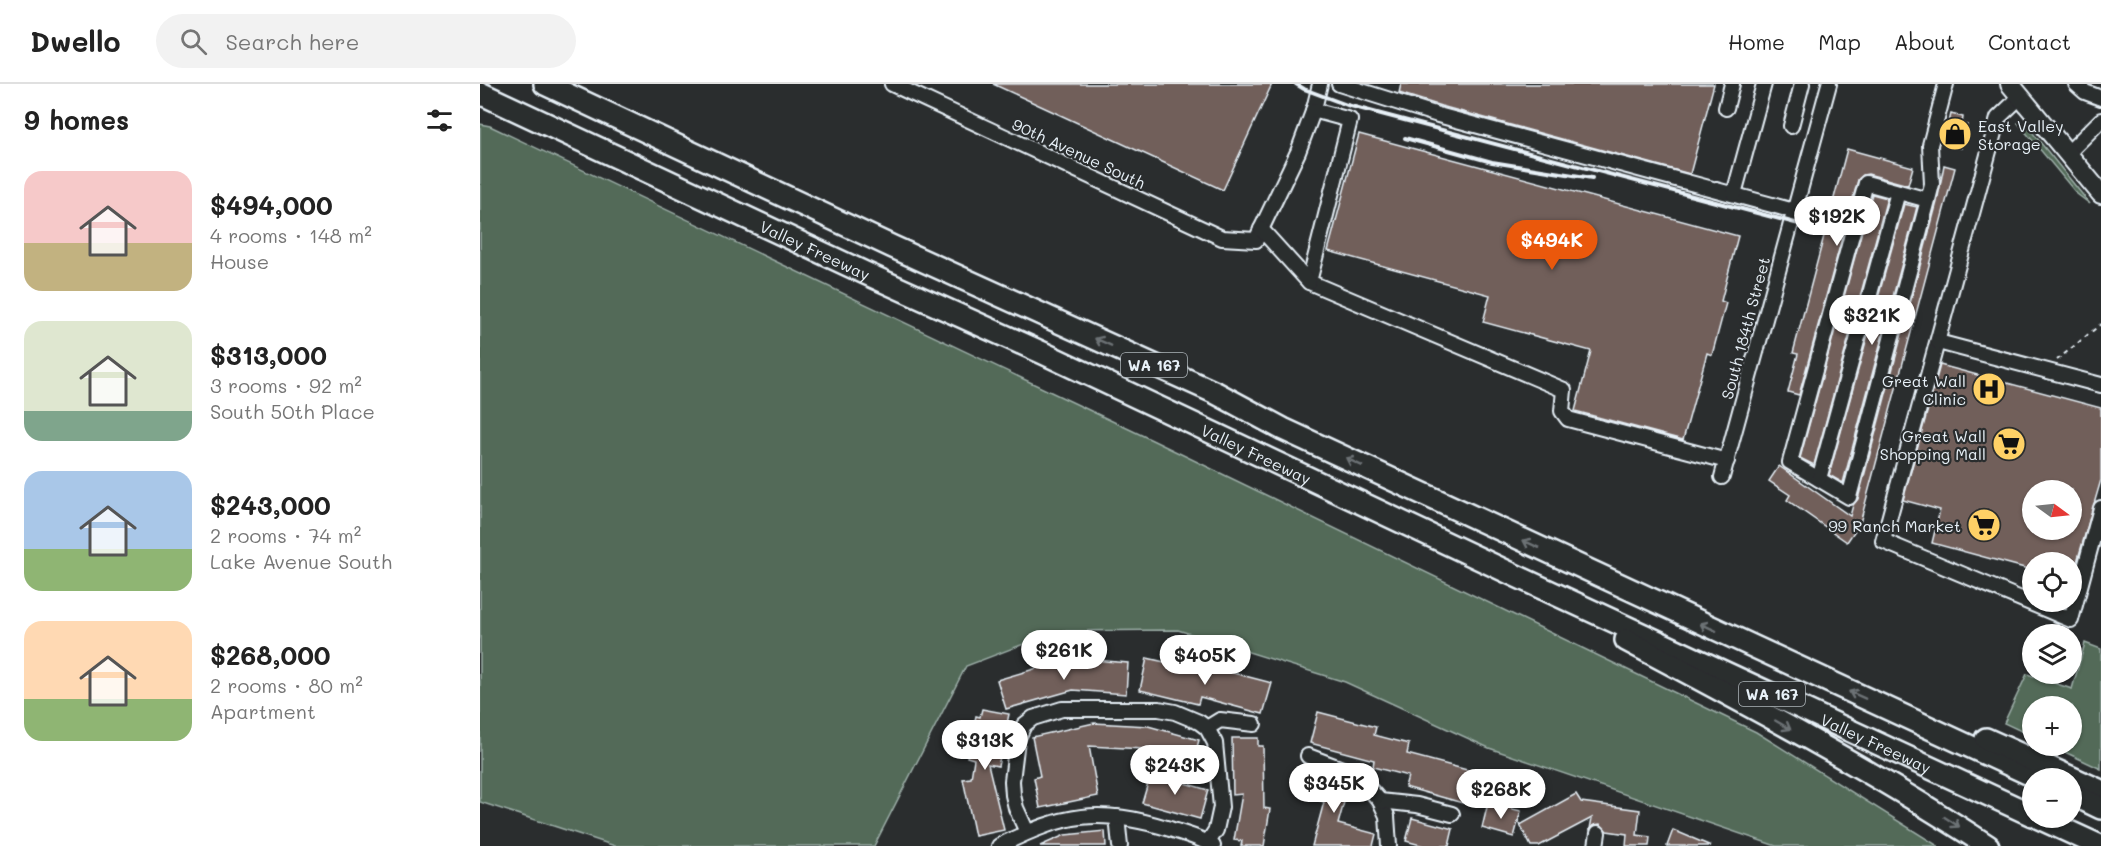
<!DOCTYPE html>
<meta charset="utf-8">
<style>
:root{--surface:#fff;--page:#f2f2f2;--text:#222;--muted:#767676;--line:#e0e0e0;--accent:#ea580c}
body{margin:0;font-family:Mali,sans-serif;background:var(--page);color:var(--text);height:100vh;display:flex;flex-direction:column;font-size:22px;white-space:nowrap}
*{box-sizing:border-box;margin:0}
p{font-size:20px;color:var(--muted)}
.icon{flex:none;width:33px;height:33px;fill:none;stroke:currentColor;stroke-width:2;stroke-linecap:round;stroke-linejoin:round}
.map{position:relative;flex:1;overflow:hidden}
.details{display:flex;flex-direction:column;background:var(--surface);width:480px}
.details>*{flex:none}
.needle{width:39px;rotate:105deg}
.buttons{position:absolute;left:1542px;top:396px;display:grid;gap:12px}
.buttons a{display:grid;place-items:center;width:60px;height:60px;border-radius:50%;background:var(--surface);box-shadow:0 2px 4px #0004;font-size:30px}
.price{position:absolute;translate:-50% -51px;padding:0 14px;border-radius:21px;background:#fff;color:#222;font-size:20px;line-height:39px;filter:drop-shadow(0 2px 3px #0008)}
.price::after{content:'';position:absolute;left:50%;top:36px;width:18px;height:14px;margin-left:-9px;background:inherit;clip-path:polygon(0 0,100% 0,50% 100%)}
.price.on{background:var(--accent);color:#fff}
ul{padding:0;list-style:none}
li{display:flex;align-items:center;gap:18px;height:150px;padding:0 24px}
li span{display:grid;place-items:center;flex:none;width:168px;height:120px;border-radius:18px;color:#555}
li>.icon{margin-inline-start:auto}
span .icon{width:72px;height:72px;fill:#fffc;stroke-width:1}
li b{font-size:26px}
h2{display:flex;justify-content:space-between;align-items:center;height:72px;padding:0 24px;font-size:26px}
header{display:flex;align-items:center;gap:36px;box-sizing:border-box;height:84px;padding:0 30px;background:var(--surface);border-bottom:2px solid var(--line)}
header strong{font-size:28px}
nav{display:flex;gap:33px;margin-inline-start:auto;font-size:21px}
.search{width:420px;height:54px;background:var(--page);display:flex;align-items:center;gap:15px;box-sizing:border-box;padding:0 21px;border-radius:33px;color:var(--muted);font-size:22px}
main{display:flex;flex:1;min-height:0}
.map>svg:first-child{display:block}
.green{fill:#526b59;stroke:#9daea8;stroke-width:1.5}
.building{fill:#715f5a;stroke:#e8f1f8;stroke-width:1.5;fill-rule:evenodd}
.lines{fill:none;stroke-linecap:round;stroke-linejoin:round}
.minor-casing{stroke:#e8f1f8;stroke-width:18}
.major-casing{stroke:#e8f1f8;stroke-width:22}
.highway-casing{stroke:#e8f1f8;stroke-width:26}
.path{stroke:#e8f1f8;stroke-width:2;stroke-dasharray:4.5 4.5;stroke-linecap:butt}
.minor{stroke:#2a2d2e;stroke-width:14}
.major{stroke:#2a2d2e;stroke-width:18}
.highway{stroke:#2a2d2e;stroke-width:21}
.rail{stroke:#e8f1f8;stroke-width:4}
.oneway{stroke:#6c7275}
.labels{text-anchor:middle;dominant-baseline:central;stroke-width:4.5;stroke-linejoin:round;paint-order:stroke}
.shield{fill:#2a2d2e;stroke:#afb6bb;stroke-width:1.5}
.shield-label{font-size:15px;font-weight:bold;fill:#e8f1f8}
.poi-label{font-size:16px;fill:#e8f1f8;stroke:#2a2d2e;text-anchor:end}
.street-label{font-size:16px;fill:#e8f1f8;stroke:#2a2d2e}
</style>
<header>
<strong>Dwello</strong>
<div class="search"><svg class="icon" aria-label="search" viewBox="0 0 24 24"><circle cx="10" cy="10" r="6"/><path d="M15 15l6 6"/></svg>Search here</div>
<nav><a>Home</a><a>Map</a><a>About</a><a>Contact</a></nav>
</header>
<main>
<section class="details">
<h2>9 homes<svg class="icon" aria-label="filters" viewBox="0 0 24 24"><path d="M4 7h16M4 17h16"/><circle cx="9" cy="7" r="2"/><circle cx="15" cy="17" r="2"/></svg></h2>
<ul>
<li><span style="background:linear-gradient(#f6c9c9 60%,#c2b280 0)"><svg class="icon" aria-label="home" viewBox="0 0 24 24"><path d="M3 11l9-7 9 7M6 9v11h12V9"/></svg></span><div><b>$494,000</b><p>4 rooms · 148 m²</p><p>House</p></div></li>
<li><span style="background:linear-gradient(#dfe7d0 75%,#7fa58c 0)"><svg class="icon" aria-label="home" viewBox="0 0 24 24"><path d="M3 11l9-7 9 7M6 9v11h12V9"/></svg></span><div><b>$313,000</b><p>3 rooms · 92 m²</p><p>South 50th Place</p></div></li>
<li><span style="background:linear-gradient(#a9c7e8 65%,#8fb573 0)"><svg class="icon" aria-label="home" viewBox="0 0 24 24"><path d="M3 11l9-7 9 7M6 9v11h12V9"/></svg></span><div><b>$243,000</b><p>2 rooms · 74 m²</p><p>Lake Avenue South</p></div></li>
<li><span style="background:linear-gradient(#ffd9b3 65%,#8fb573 0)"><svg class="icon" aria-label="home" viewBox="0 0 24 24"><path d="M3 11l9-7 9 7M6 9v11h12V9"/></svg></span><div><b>$268,000</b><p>2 rooms · 80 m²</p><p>Apartment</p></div></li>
</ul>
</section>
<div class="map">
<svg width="1621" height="762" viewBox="0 0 1621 762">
<rect width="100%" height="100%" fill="#2a2d2e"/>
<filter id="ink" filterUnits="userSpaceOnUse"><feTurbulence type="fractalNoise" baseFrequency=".0167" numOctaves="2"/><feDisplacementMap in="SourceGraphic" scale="12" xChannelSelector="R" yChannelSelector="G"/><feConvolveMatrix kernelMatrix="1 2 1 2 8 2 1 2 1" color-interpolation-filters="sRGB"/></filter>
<g filter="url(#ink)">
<g class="green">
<path d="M1541 38 1548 43 1610 120 1597 110 1538 39Z"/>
<path d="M0 40 10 42 672 356 1276 648 1458 762H1296L1009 664 865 598 698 546 578 547 486 582 394 762H135L0 718Z"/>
<path d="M1605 559 1621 565V685L1572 662H1592V622H1552V652L1524 639 1547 590 1592 605Z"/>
</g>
<g class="building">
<path d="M513 0H792L743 106Z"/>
<path d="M921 0H1234L1210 90 961 22 919 9Z"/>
<path d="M1471 30 1483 33 1482 40 1487 41 1481 64 1464 59Z"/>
<path d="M879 50 1258 152 1241 217 1246 219 1232 271 1227 269 1203 356 1095 327 1111 267 1003 238 1010 211 848 167Z"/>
<path d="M1367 65 1433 83 1428 101 1388 90 1383 91 1378 96 1319 311 1308 308 1318 270 1313 269Z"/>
<path d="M1464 81 1475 84 1380 439 1367 458 1307 416 1310 411 1289 397 1299 382 1370 432 1373 421 1378 415 1457 118Z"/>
<path d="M1392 110 1407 114 1334 381 1320 374Z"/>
<path d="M1424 120 1437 123 1363 399 1349 391Z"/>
<path d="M1460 281 1621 324V396L1597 478H1552V486L1452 459 1460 426 1423 416ZM1552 406H1592V446H1552Z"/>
<path d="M591 574 648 579 646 610 593 606 526 625 517 596Z"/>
<path d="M667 574 733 589 734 584 792 599 783 630 720 613 718 620 660 606Z"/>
<path d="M502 625 529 630 518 682 508 680 524 746 495 752 483 695 491 694 494 675 487 673 496 632 500 633Z"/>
<path d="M838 628 896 643 894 651 929 660 927 670 991 687 983 719 925 703 928 692 893 683 894 676 830 659Z"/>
<path d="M614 639 668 642 719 656 713 678 664 665 609 662 618 712 560 724 554 694 560 692 552 653Z"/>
<path d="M752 654H778V662H783L784 724 790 725 784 762H761L762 757 754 756 762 710 753 711Z"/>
<path d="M829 688 869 700 858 740 896 750 893 762H832L844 718 822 711Z"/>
<path d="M671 689 728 706 720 735 662 719Z"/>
<path d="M1096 710 1101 718 1160 726 1157 751 1170 753 1169 762H1146L1147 750 1127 747 1120 740 1114 741 1110 745 1112 734 1059 762H1051L1040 741Z"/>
<path d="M1008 719 1041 727 1034 753 1002 744Z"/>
<path d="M932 734 973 745 969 762H944L926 757Z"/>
<path d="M1193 746 1231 762H1187Z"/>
<path d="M625 747 626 762H560L585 751Z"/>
</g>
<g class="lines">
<defs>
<g id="minor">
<path d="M412 0 742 154 776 156 818 68 834 25 840 0"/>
<path d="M859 0 958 31 1314 127"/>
<path d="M1596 0 1605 8 1621 14"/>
<path d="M1540 13 1518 34 1403 457 1591 536 1621 424"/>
<path d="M1246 24 1252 0"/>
<path d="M833 26 870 36 829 198 1084 306 1082 327 1088 335 1247 377"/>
<path d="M1311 42 1322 0"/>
<path d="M1587 70 1621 36"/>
<path d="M1254 110 1284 0"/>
<path d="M1448 116 1386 99 1310 378 1369 413 1448 116 1452 100 1450 61 1466 0"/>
<path d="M781 145 829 198"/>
<path d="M1458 258 1621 301"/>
<path d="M1242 393 1349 0"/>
<path d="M1339 395 1418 108"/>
<path d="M727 644 740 636 774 640"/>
<path d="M828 672 870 688 887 702 900 717 907 732 909 762"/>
<path d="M900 717 937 721 972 730"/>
<path d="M637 733 640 762"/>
<path d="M547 748 536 724 533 711 532 697 537 656 544 641 553 634 582 625H679L695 628 719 638 727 644 735 659 741 723 736 746 728 758"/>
<path d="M519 762C585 729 618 723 690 745 704 750 720 753 733 762"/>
<path d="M1116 762 1118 749"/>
</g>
<path id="major" d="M1530 0 1621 110"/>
<g id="highway">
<path d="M65 0 413 163 736 309 803 345 1558 694"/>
<path id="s1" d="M0 9 385 189 563 269 1032 490 1552 731"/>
<path d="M1146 556C1269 621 1392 686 1508 762"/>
<path d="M1506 655 1621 707"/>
<path d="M1592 710 1621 724"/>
<path d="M1559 734 1620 762"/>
</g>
</defs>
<use href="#minor" class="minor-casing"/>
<use href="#major" class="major-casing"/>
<use href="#highway" class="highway-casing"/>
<path class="path" d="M1577 276 1621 240"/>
<use href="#minor" class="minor"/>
<use href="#major" class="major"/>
<use href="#highway" class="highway"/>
<g class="rail">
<path d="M816 0 824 5 867 21 1319 140"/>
<path d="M925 54 1012 78 1112 94"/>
</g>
</g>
<defs><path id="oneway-shaft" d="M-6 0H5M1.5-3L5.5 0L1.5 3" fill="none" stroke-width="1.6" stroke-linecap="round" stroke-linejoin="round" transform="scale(1.5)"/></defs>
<g class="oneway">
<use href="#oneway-shaft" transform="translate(623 258) rotate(-156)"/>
<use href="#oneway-shaft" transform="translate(874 378) rotate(-155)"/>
<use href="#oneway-shaft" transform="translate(1051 460) rotate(-155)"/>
<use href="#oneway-shaft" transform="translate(1228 543) rotate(-155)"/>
<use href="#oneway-shaft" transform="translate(1377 611) rotate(-156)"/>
<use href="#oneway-shaft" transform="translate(1303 641) rotate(30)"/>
<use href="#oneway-shaft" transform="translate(1472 738) rotate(33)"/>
</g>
</g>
<defs>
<symbol id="shop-disc" viewBox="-11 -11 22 22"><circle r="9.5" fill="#ffd166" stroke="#2a2d2e"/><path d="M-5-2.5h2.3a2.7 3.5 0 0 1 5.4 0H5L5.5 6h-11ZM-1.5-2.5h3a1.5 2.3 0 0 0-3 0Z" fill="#111"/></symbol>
<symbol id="hospital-disc" viewBox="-11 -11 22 22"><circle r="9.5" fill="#ffd166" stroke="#2a2d2e"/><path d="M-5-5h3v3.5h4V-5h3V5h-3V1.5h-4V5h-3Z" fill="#111"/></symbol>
<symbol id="supermarket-disc" viewBox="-11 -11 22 22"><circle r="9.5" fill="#ffd166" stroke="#2a2d2e"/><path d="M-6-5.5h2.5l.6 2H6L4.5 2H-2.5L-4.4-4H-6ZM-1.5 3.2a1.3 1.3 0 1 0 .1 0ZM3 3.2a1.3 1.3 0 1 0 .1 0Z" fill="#111"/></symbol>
</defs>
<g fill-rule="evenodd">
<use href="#shop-disc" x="1456" y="31" width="38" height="38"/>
<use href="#hospital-disc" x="1490" y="286" width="38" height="38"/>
<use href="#supermarket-disc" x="1510" y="341" width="38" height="38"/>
<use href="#supermarket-disc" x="1485" y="422" width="38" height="38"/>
</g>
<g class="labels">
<g class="shield">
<rect x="641" y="269" width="66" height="24" rx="4.5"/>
<rect x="1259" y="598" width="66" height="24" rx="4.5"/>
</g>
<g class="shield-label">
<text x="674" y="281">WA 167</text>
<text x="1292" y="610">WA 167</text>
</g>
<g class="poi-label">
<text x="1498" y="41" text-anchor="start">East Valley<tspan x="1498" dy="18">Storage</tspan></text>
<text x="1486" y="296">Great Wall<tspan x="1486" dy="18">Clinic</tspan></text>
<text x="1506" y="351">Great Wall<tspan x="1506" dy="18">Shopping Mall</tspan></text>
<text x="1481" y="441">99 Ranch Market</text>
</g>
<g class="street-label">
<text transform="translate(599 69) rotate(25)">90th Avenue South</text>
<text stroke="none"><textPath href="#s1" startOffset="370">Valley Freeway</textPath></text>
<text transform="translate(1265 244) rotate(-75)">South 184th Street</text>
<text stroke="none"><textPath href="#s1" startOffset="856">Valley Freeway</textPath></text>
<text stroke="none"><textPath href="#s1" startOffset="1540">Valley Freeway</textPath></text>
</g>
</g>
</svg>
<div class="buttons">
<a><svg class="needle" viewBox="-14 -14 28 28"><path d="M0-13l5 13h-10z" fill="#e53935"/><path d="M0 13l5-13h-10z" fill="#767676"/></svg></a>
<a><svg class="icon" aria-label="locate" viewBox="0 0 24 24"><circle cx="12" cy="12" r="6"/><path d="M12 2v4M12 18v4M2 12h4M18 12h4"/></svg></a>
<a><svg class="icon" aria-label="layers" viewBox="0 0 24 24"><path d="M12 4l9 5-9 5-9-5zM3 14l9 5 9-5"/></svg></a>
<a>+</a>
<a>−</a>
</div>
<b class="price" style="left:1357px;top:163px">$192K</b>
<b class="price on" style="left:1072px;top:187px">$494K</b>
<b class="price" style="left:1392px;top:262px">$321K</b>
<b class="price" style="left:584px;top:597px">$261K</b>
<b class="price" style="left:725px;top:602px">$405K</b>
<b class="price" style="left:505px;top:687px">$313K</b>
<b class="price" style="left:695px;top:712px">$243K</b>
<b class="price" style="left:854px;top:730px">$345K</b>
<b class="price" style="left:1021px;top:736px">$268K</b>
</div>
</main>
